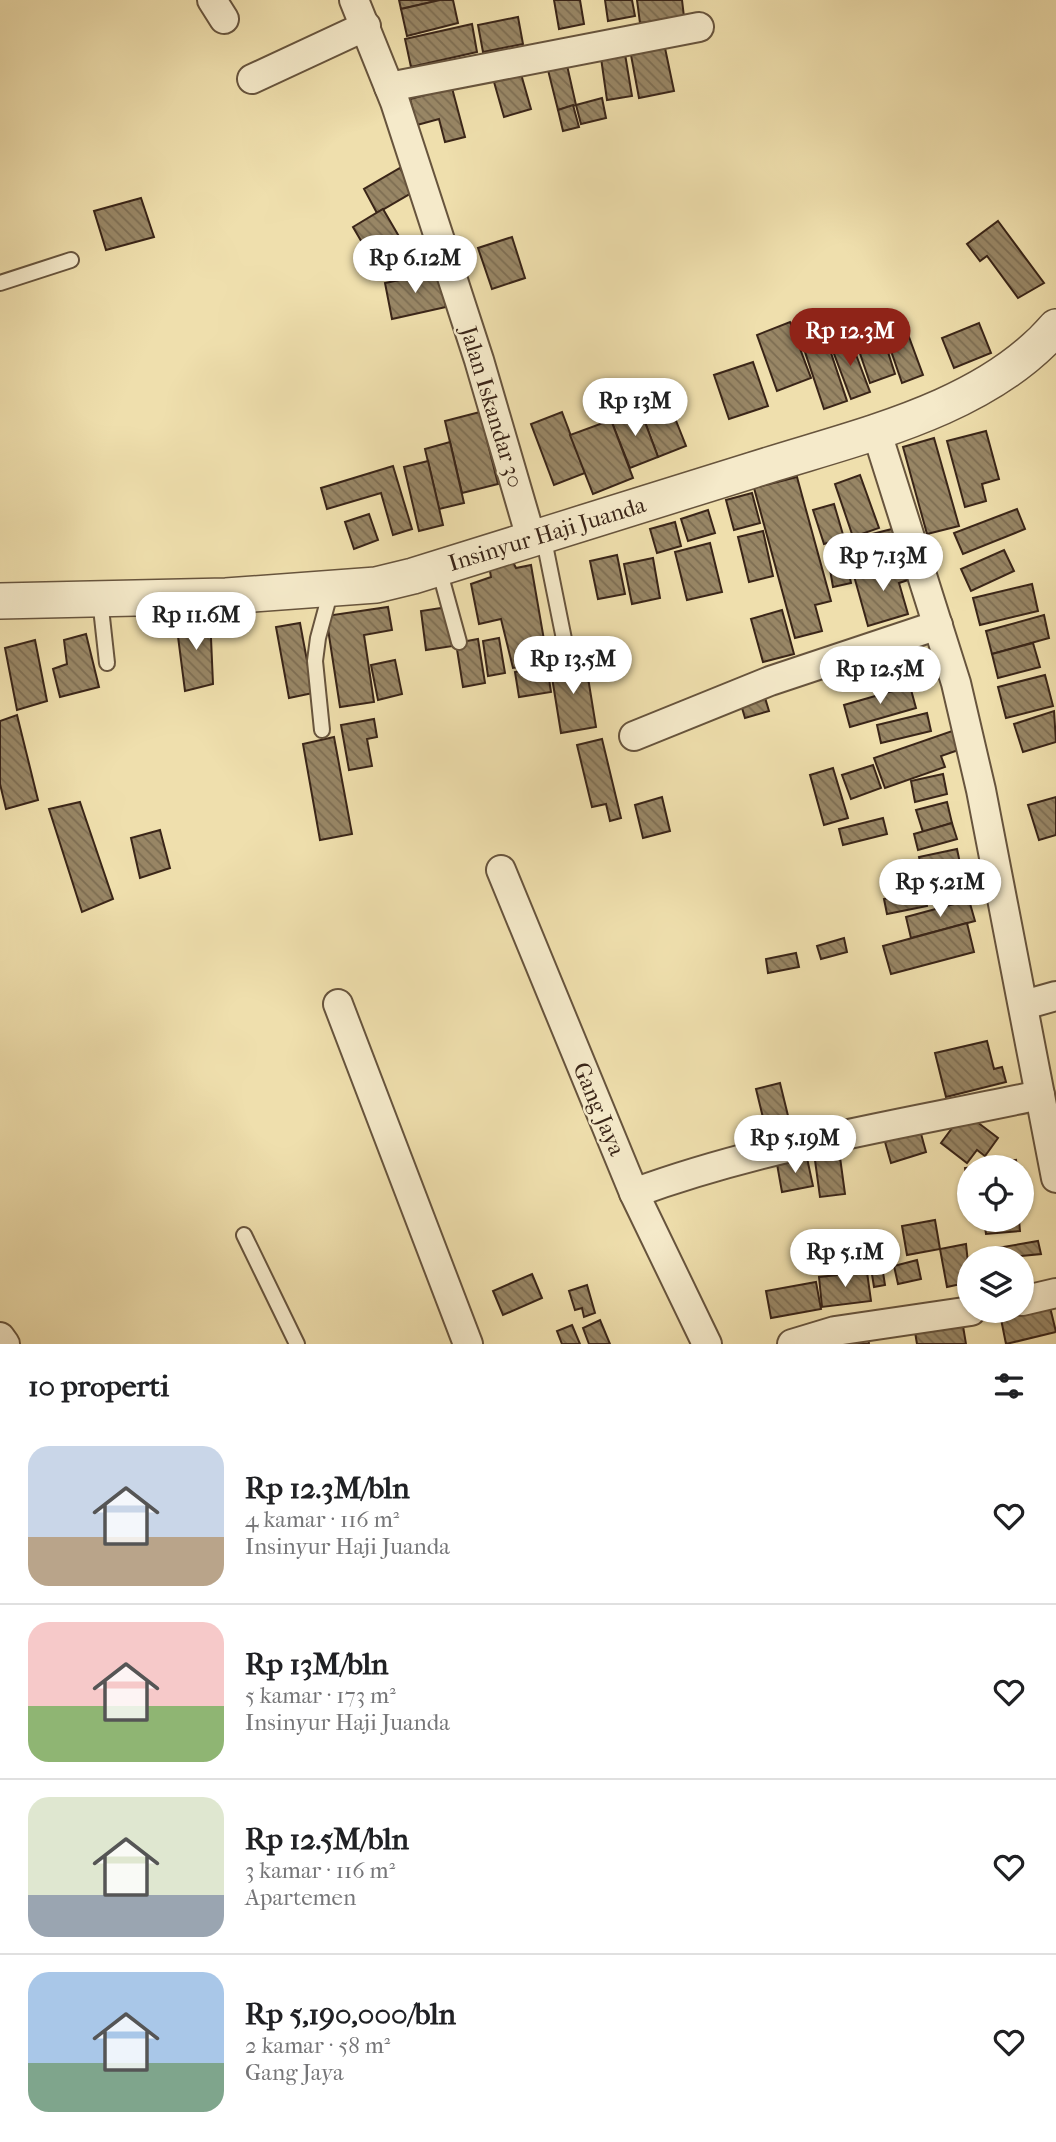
<!DOCTYPE html>
<html lang="id">
<meta charset="utf-8">
<style>
:root{--surface:#fff;--page:#f2f2f2;--text:#202124;--muted:#757577;--line:#e0e0e0;--accent:#8f2418}
body{margin:0;font-family:"IM FELL French Canon",serif;background:var(--page);color:var(--text);height:100vh;display:flex;flex-direction:column;font-size:26px;white-space:nowrap}
*{box-sizing:border-box;margin:0}
p{font-size:23px;color:var(--muted)}
.icon{flex:none;width:38px;height:38px;fill:none;stroke:currentColor;stroke-width:2;stroke-linecap:round;stroke-linejoin:round}
.map{position:relative;height:1344px;overflow:hidden}
.side{display:flex;flex-direction:column;background:var(--surface);flex:1}
.side>*{flex:none}
.controls{position:absolute;left:957px;top:1155px;display:grid;gap:14px}
.controls a{display:grid;place-items:center;width:77px;height:77px;border-radius:50%;background:var(--surface);box-shadow:0 2px 5px #0004;font-size:35px}
.price{position:absolute;translate:-50% -60px;padding:0 16px;border-radius:24px;background:#fff;color:#222;font-size:23px;line-height:46px;filter:drop-shadow(0 2px 4px #0008)}
.price::after{content:'';position:absolute;left:50%;top:42px;width:21px;height:16px;margin-left:-10px;background:inherit;clip-path:polygon(0 0,100% 0,50% 100%)}
.price.active{background:var(--accent);color:#fff}
ul{padding:0;list-style:none}
li{display:flex;align-items:center;gap:21px;height:175px;padding:0 28px}
li+li{border-top:2px solid var(--line)}
li span{display:grid;place-items:center;flex:none;width:196px;height:140px;border-radius:21px;color:#555}
li>.icon{margin-inline-start:auto}
span .icon{width:84px;height:84px;fill:#fffc;stroke-width:1}
li b{font-size:30px}
h2{display:flex;justify-content:space-between;align-items:center;height:84px;padding:0 28px;font-size:30px}
.map>svg:first-child{display:block}
.building{fill:url(#building-back-hatch);stroke:#3a2518;stroke-width:2}
.lines{fill:none;stroke-linecap:round;stroke-linejoin:round}
.service-casing{stroke:#67543d;stroke-width:18}
.minor-casing{stroke:#67543d;stroke-width:32}
.tertiary-casing{stroke:#67543d;stroke-width:38}
.service{stroke:#f5eaca;stroke-width:14}
.minor{stroke:#f5eaca;stroke-width:28}
.tertiary{stroke:#f5eaca;stroke-width:35}
.labels{text-anchor:middle;dominant-baseline:central;stroke-width:5;stroke-linejoin:round;paint-order:stroke}
.street-label{font-size:23px;fill:#3a2518;stroke:#f5eaca}
</style>
<div class="map">
<svg width="1056" height="1344" viewBox="0 0 1056 1344">
<defs>
<pattern id="building-back-hatch" width="6" height="6" patternUnits="userSpaceOnUse" patternTransform="scale(1.75)"><rect width="6" height="6" fill="#988665"/><path d="M-1 5l2 2M0 0l6 6M5-1l2 2" fill="none" stroke="#7d6d52"/></pattern>
</defs>
<rect width="100%" height="100%" fill="#efdfad"/>
<filter id="stains"><feTurbulence type="fractalNoise" baseFrequency=".00286" numOctaves="4"/><feColorMatrix values="0 0 0 0 .2 0 0 0 0 .09 0 0 0 0 .02 0 0 0 .5 -.17"/></filter>
<radialGradient id="worn" r=".72"><stop offset=".6" stop-color="#630" stop-opacity="0"/><stop offset="1" stop-color="#630" stop-opacity=".3"/></radialGradient>
<g class="building">
<path d="M399 0H441L401 9Z"/>
<path d="M440 0H453L458 23 407 36 401 9Z"/>
<path d="M554 0H580L584 24 559 29Z"/>
<path d="M605 0H632L635 16 608 21Z"/>
<path d="M637 0H682L684 17 640 23Z"/>
<path d="M518 17 523 44 483 52 478 25Z"/>
<path d="M472 24 477 52 411 67 405 39Z"/>
<path d="M665 48 674 91 639 98 631 55Z"/>
<path d="M625 54 632 96 607 100 601 58Z"/>
<path d="M566 61 576 105 558 110 547 66Z"/>
<path d="M521 74 531 109 504 117 494 82Z"/>
<path d="M452 88 465 137 445 142 439 119 417 125 410 99Z"/>
<path d="M602 98 606 118 581 124 576 105Z"/>
<path d="M573 105 579 127 563 131 558 110Z"/>
<path d="M400 168 413 192 377 213 364 189Z"/>
<path d="M141 198 154 237 106 250 94 211Z"/>
<path d="M383 209 411 257 381 275 353 227Z"/>
<path d="M998 221 1044 283 1018 298 987 256 980 261 967 244Z"/>
<path d="M512 237 525 278 492 289 478 248Z"/>
<path d="M438 272 446 307 392 319 385 283Z"/>
<path d="M876 315 895 374 870 383 850 324Z"/>
<path d="M790 322 811 378 777 391 757 335Z"/>
<path d="M979 323 991 353 954 368 942 338Z"/>
<path d="M825 335 847 401 824 409 802 343Z"/>
<path d="M849 336 870 392 851 399 830 343Z"/>
<path d="M909 337 923 375 902 383 889 345Z"/>
<path d="M753 362 768 406 729 419 714 375Z"/>
<path d="M667 398 686 446 658 457 640 409Z"/>
<path d="M640 409 658 457 630 468 611 420Z"/>
<path d="M480 412 498 484 462 493 445 421Z"/>
<path d="M562 412 585 473 554 485 531 424Z"/>
<path d="M611 420 633 478 593 494 570 435Z"/>
<path d="M986 431 999 479 982 484 986 501 965 507 947 441Z"/>
<path d="M934 438 959 526 927 534 903 447Z"/>
<path d="M450 442 464 503 439 509 425 449Z"/>
<path d="M428 461 443 525 419 531 404 467Z"/>
<path d="M393 466 412 529 393 535 381 493 327 509 321 488Z"/>
<path d="M860 475 879 528 853 537 835 484Z"/>
<path d="M797 477 831 601 815 605 822 631 795 638 754 488Z"/>
<path d="M752 493 760 523 734 530 726 500Z"/>
<path d="M834 504 844 538 824 544 813 510Z"/>
<path d="M1017 509 1025 529 963 554 954 533Z"/>
<path d="M708 510 715 533 688 541 681 519Z"/>
<path d="M369 514 378 540 354 549 345 522Z"/>
<path d="M675 522 681 546 657 553 650 529Z"/>
<path d="M892 529 900 558 864 568 856 538Z"/>
<path d="M763 531 773 576 749 582 738 537Z"/>
<path d="M710 543 722 592 687 600 675 552Z"/>
<path d="M844 548 851 583 833 587 827 552Z"/>
<path d="M1004 550 1014 571 971 591 961 569Z"/>
<path d="M508 552 516 568 531 565 548 663 513 668 501 619 479 624 471 584 491 577 488 559Z"/>
<path d="M617 555 625 594 598 599 590 561Z"/>
<path d="M653 558 660 598 632 604 624 564Z"/>
<path d="M906 561 911 579 899 583 908 614 868 626 854 576Z"/>
<path d="M1032 584 1038 611 980 625 973 598Z"/>
<path d="M388 607 392 630 364 635 374 702 340 707 326 616Z"/>
<path d="M448 607 453 646 426 650 421 611Z"/>
<path d="M782 610 794 654 763 662 751 619Z"/>
<path d="M210 615 213 684 185 691 176 621Z"/>
<path d="M1044 615 1049 638 992 654 986 631Z"/>
<path d="M300 623 313 693 289 698 276 627Z"/>
<path d="M86 634 99 687 60 697 53 669 67 664 64 640Z"/>
<path d="M499 638 505 673 488 676 483 641Z"/>
<path d="M478 639 485 683 463 687 456 643Z"/>
<path d="M35 640 47 701 17 710 5 648Z"/>
<path d="M1033 643 1040 667 998 678 992 654Z"/>
<path d="M887 649 894 674 852 686 844 662Z"/>
<path d="M585 659 596 727 561 733 550 665Z"/>
<path d="M395 660 402 694 378 700 371 665Z"/>
<path d="M547 666 551 692 519 697 515 672Z"/>
<path d="M1045 675 1053 706 1006 718 998 687Z"/>
<path d="M910 686 916 708 850 727 844 705Z"/>
<path d="M763 691 769 711 745 718 739 698Z"/>
<path d="M1054 711 1056 742 1023 752 1014 724Z"/>
<path d="M927 713 931 731 881 743 877 725Z"/>
<path d="M17 715 38 800 6 809 0 784V721Z"/>
<path d="M374 719 377 737 367 739 372 766 349 770 341 725Z"/>
<path d="M958 729 964 748 941 756 945 767 885 788 874 758Z"/>
<path d="M334 737 352 834 320 840 303 744Z"/>
<path d="M602 739 621 818 610 821 606 804 592 807 577 745Z"/>
<path d="M873 765 881 788 851 799 842 775Z"/>
<path d="M833 768 848 818 824 825 810 775Z"/>
<path d="M943 774 947 794 915 802 911 781Z"/>
<path d="M662 797 670 831 643 838 635 805Z"/>
<path d="M1056 797V835L1039 840 1028 805Z"/>
<path d="M80 802 113 899 82 912 49 809Z"/>
<path d="M947 802 952 823 923 832 916 810Z"/>
<path d="M883 818 887 834 843 845 839 829Z"/>
<path d="M952 823 957 839 918 850 914 834Z"/>
<path d="M160 830 170 868 140 878 131 838Z"/>
<path d="M957 849 961 868 923 876 919 857Z"/>
<path d="M981 876 984 891 966 894 964 879Z"/>
<path d="M924 891 927 906 887 914 884 899Z"/>
<path d="M969 900 975 921 911 938 906 917Z"/>
<path d="M967 923 974 952 891 974 883 946Z"/>
<path d="M844 938 847 952 821 959 817 946Z"/>
<path d="M796 953 799 967 768 973 766 959Z"/>
<path d="M987 1041 994 1069 1002 1067 1006 1082 946 1097 935 1053Z"/>
<path d="M780 1083 791 1128 767 1134 756 1089Z"/>
<path d="M964 1112 998 1138 985 1156 977 1150 967 1163 941 1143Z"/>
<path d="M920 1130 926 1152 891 1163 885 1142Z"/>
<path d="M839 1150 845 1194 820 1197 814 1153Z"/>
<path d="M807 1158 813 1186 782 1192 777 1164Z"/>
<path d="M1016 1160 1017 1167H970L967 1186 965 1168Z"/>
<path d="M935 1220 940 1249 907 1255 902 1226Z"/>
<path d="M984 1220H1019L1020 1231 986 1234Z"/>
<path d="M1038 1241 1041 1254 999 1258 997 1248Z"/>
<path d="M966 1244 970 1282 947 1287 940 1249Z"/>
<path d="M917 1260 921 1279 898 1284 894 1266Z"/>
<path d="M882 1266 885 1285 874 1287 871 1268Z"/>
<path d="M867 1272 871 1301 822 1307 819 1277Z"/>
<path d="M532 1274 542 1298 503 1315 493 1291Z"/>
<path d="M816 1282 821 1309 771 1318 766 1291Z"/>
<path d="M587 1285 595 1313 584 1317 582 1308 575 1310 569 1291Z"/>
<path d="M1050 1307 1056 1332 1006 1344 1001 1319Z"/>
<path d="M600 1320 610 1344H589L583 1328Z"/>
<path d="M962 1320 966 1344H917L914 1326Z"/>
<path d="M572 1325 580 1344H562L557 1331Z"/>
<path d="M868 1335 869 1344H845L844 1339Z"/>
</g>
<g class="lines">
<defs>
<g id="service">
<path d="M0 283 71 260"/>
<path d="M543 535 567 654"/>
<path d="M439 569 459 642"/>
<path d="M100 599 107 663"/>
<path d="M322 730 315 661 318 638 331 590"/>
<path d="M244 1235 297 1344"/>
</g>
<g id="minor">
<path d="M212 0 224 19"/>
<path d="M354 0 395 102 479 360 531 538"/>
<path d="M252 79 366 26"/>
<path d="M389 87 699 27"/>
<path d="M876 430 956 683 981 790 1056 1178"/>
<path d="M634 736 770 681 938 625"/>
<path d="M501 870 634 1193 707 1344"/>
<path d="M338 1004 468 1344"/>
<path d="M1024 1005 1056 996"/>
<path d="M634 1193C765 1145 904 1124 1040 1095"/>
<path d="M1022 1301 1056 1293"/>
<path d="M0 1337 5 1344"/>
<path d="M792 1344 835 1331 971 1311"/>
</g>
<path id="tertiary" d="M0 601 226 596 376 585 413 576C526 540 640 506 753 470 855 437 984 411 1056 327"/>
</defs>
<use href="#service" class="service-casing"/>
<use href="#minor" class="minor-casing"/>
<use href="#tertiary" class="tertiary-casing"/>
<use href="#service" class="service"/>
<use href="#minor" class="minor"/>
<use href="#tertiary" class="tertiary"/>
</g>
<g class="labels">
<g class="street-label">
<text transform="translate(492 407) rotate(73)">Jalan Iskandar 30</text>
<text transform="translate(547 534) rotate(-17)">Insinyur Haji Juanda</text>
<text transform="translate(599 1109) rotate(67)">Gang Jaya</text>
</g>
</g>
<rect width="100%" height="100%" filter="url(#stains)"/>
<rect width="100%" height="100%" fill="url(#worn)"/>
</svg>
<div class="controls">
<a><svg class="icon" aria-label="locate" viewBox="0 0 24 24"><circle cx="12" cy="12" r="6"/><path d="M12 2v4M12 18v4M2 12h4M18 12h4"/></svg></a>
<a><svg class="icon" aria-label="layers" viewBox="0 0 24 24"><path d="M12 4l9 5-9 5-9-5zM3 14l9 5 9-5"/></svg></a>
</div>
<b class="price" style="left:415px;top:295px">Rp 6.12M</b>
<b class="price active" style="left:850px;top:368px">Rp 12.3M</b>
<b class="price" style="left:635px;top:438px">Rp 13M</b>
<b class="price" style="left:883px;top:593px">Rp 7.13M</b>
<b class="price" style="left:196px;top:652px">Rp 11.6M</b>
<b class="price" style="left:573px;top:696px">Rp 13.5M</b>
<b class="price" style="left:880px;top:706px">Rp 12.5M</b>
<b class="price" style="left:940px;top:919px">Rp 5.21M</b>
<b class="price" style="left:795px;top:1175px">Rp 5.19M</b>
<b class="price" style="left:845px;top:1289px">Rp 5.1M</b>
</div>
<section class="side">
<h2>10 properti<svg class="icon" aria-label="filters" viewBox="0 0 24 24"><path d="M4 7h16M4 17h16"/><circle cx="9" cy="7" r="2"/><circle cx="15" cy="17" r="2"/></svg></h2>
<ul>
<li><span style="background:linear-gradient(#c9d6e8 65%,#b9a48a 0)"><svg class="icon" aria-label="home" viewBox="0 0 24 24"><path d="M3 11l9-7 9 7M6 9v11h12V9"/></svg></span><div><b>Rp 12.3M/bln</b><p>4 kamar · 116 m²</p><p>Insinyur Haji Juanda</p></div><svg class="icon" aria-label="heart" viewBox="0 0 24 24"><path d="M12 20l-8-8c-3-5 5-10 8-4 3-6 11-1 8 4z"/></svg></li>
<li><span style="background:linear-gradient(#f6c9c9 60%,#8fb573 0)"><svg class="icon" aria-label="home" viewBox="0 0 24 24"><path d="M3 11l9-7 9 7M6 9v11h12V9"/></svg></span><div><b>Rp 13M/bln</b><p>5 kamar · 173 m²</p><p>Insinyur Haji Juanda</p></div><svg class="icon" aria-label="heart" viewBox="0 0 24 24"><path d="M12 20l-8-8c-3-5 5-10 8-4 3-6 11-1 8 4z"/></svg></li>
<li><span style="background:linear-gradient(#dfe7d0 70%,#9aa5b1 0)"><svg class="icon" aria-label="home" viewBox="0 0 24 24"><path d="M3 11l9-7 9 7M6 9v11h12V9"/></svg></span><div><b>Rp 12.5M/bln</b><p>3 kamar · 116 m²</p><p>Apartemen</p></div><svg class="icon" aria-label="heart" viewBox="0 0 24 24"><path d="M12 20l-8-8c-3-5 5-10 8-4 3-6 11-1 8 4z"/></svg></li>
<li><span style="background:linear-gradient(#a9c7e8 65%,#7fa58c 0)"><svg class="icon" aria-label="home" viewBox="0 0 24 24"><path d="M3 11l9-7 9 7M6 9v11h12V9"/></svg></span><div><b>Rp 5,190,000/bln</b><p>2 kamar · 58 m²</p><p>Gang Jaya</p></div><svg class="icon" aria-label="heart" viewBox="0 0 24 24"><path d="M12 20l-8-8c-3-5 5-10 8-4 3-6 11-1 8 4z"/></svg></li>
</ul>
</section>
